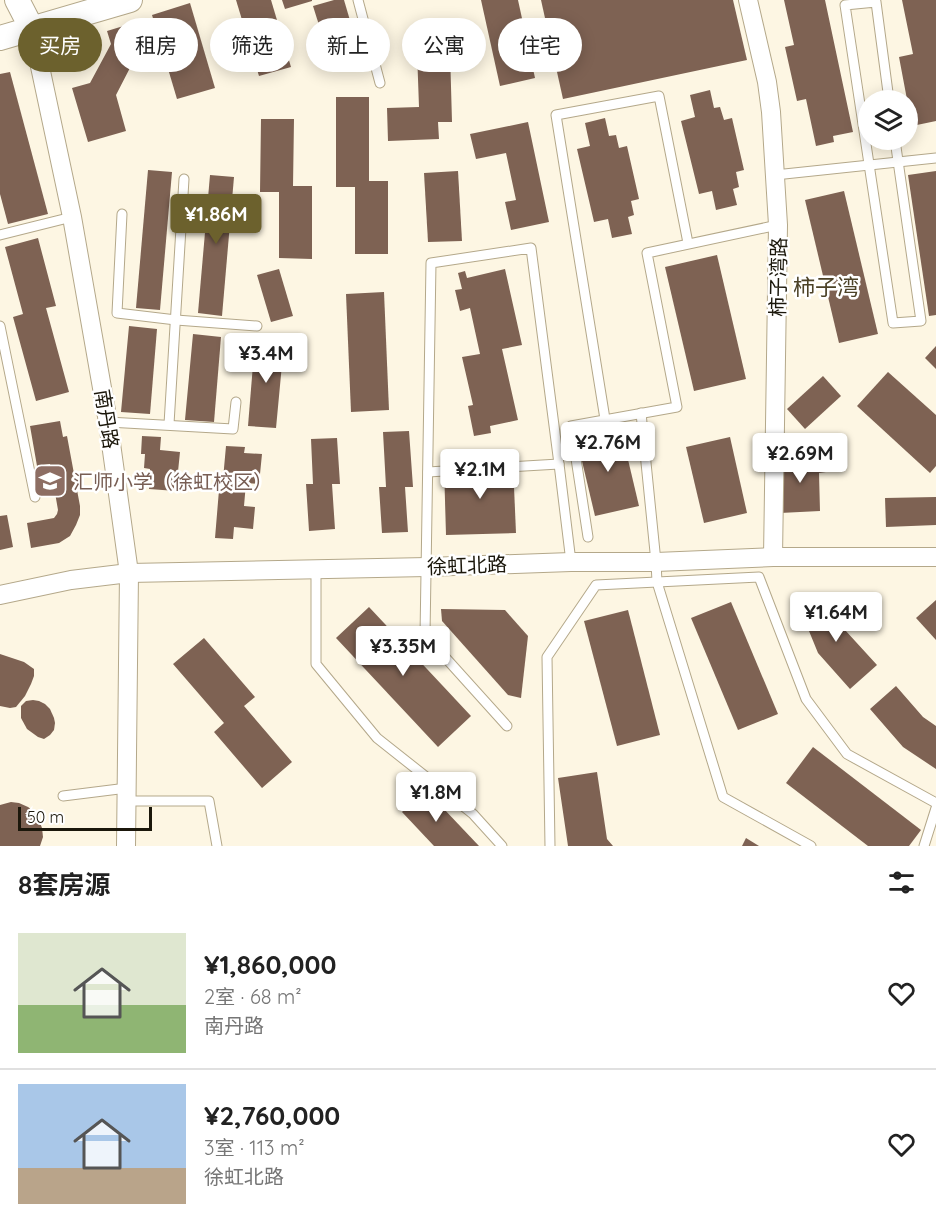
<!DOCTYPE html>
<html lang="zh">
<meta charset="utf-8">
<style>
:root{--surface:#fff;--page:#f6f6f6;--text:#222;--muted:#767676;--line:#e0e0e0;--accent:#6c612d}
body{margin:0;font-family:Quicksand,"Noto Sans SC",sans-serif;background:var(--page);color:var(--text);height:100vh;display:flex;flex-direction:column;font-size:22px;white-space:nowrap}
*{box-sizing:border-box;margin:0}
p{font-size:20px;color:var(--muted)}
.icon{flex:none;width:33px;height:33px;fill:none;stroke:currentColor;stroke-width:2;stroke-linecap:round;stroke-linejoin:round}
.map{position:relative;height:846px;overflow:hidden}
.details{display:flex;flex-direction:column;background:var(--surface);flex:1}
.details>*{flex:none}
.banner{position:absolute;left:18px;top:18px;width:600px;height:54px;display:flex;gap:12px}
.controls{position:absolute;left:858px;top:90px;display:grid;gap:12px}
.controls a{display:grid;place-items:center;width:60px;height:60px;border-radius:50%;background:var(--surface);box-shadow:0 3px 15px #0003;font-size:30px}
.scale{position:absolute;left:18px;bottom:15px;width:134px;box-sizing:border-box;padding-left:6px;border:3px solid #1b170b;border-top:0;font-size:16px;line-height:21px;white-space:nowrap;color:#1b170b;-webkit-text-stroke:4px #fff;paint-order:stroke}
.price{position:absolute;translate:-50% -51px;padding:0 14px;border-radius:6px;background:#fff;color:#222;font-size:20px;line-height:39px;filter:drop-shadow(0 2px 3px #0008)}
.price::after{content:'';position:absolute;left:50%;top:36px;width:18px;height:14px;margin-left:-9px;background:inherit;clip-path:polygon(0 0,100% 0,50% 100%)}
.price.on{background:var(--accent);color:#fff}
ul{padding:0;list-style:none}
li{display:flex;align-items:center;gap:18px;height:150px;padding:0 18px}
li+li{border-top:2px solid var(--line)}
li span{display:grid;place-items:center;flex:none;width:168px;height:120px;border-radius:0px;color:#555}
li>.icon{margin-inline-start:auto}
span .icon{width:72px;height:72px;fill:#fffc;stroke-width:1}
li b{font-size:26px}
h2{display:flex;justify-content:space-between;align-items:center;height:72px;padding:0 18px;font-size:26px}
.tag{padding:0 21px;border-radius:27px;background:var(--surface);box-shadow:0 3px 15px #0003;font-size:21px;line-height:54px}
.tag.on{background:var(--accent);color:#fff}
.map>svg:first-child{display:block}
.building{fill:#7e6253}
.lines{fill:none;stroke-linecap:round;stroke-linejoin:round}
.service-casing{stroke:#b4a88a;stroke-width:11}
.minor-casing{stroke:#b4a88a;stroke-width:20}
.secondary-casing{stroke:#b4a88a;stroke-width:26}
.service{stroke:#fff;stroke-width:9}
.minor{stroke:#fff;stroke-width:18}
.secondary{stroke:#fff;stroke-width:24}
.labels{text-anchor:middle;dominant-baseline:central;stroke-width:5;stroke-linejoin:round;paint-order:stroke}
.street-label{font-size:20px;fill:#1b170b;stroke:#fff}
.education-label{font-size:20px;fill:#785e54;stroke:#fff;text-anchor:start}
.quarter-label{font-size:22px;fill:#4c4227;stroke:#fff}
</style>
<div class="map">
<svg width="936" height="846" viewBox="0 0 936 846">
<rect width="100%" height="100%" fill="#fdf6e3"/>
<g class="building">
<path d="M236 0H271L291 67 259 76Z"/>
<path d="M282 0H312V1L285 9Z"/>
<path d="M334 0H344L359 51 330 60 313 6Z"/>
<path d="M481 0H518L535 78 500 86Z"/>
<path d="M541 0H733L747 60 563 99Z"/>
<path d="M784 0H825L853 132 833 136 834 142 816 146 806 99 797 101 785 47 794 45Z"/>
<path d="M902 0H936V121L912 126 899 57 913 54Z"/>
<path d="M190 3 215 88 177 99 152 15Z"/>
<path d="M140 21 151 57 133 62 116 95 126 131 88 142 72 88 90 83 111 44 107 31Z"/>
<path d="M417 51H450L452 122H438L439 139 388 141 387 108 419 107Z"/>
<path d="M10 72 48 214 8 224 0 194V74Z"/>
<path d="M710 90 714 108 720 107 724 120 732 118 744 170 736 172 739 187 733 189 737 205 716 210 712 191 699 194 681 121 695 117 690 95Z"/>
<path d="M336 97H369V181H388V254H355V187H336Z"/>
<path d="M605 118 609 136 616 135 619 148 627 146 639 199 631 201 634 215 628 217 632 234 612 238 608 219 594 222 577 149 590 146 585 123Z"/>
<path d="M261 119H294L293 186H312V259L279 258V192H260Z"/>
<path d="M528 122 549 222 511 230 505 202 516 200 506 153 476 159 470 134Z"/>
<path d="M148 170 172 172 160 310 136 308Z"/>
<path d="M458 171 462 241 428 242 424 173Z"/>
<path d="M936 171V315L929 316 908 175Z"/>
<path d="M210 175 234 177 222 316 198 313Z"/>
<path d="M844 191 878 334 839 343 805 200Z"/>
<path d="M38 238 56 306 46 308 69 392 36 401 13 317 23 314 5 247Z"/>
<path d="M717 255 746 379 694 391 665 267Z"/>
<path d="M279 269 293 316 271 322 257 275Z"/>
<path d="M505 269 522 345 502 349 518 420 490 426 491 433 474 436 468 406 473 405 462 357 480 354 470 308 460 311 455 290 462 289 458 273 465 271 467 278Z"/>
<path d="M384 292 389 410 351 412 346 294Z"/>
<path d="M129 326 157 329 150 414 121 412Z"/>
<path d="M193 334 221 337 214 422 185 420Z"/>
<path d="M255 340 284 343 276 428 248 426Z"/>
<path d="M936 346V369L925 358Z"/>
<path d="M888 372 936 415V466L930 473 857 406Z"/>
<path d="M823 376 841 396 805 429 787 409Z"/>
<path d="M60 421 63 437 67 436 80 506V515L76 525 70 536 59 543 31 548 27 523 54 518 57 514 58 510 50 464 37 466 30 426Z"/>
<path d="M621 430 639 506 595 516 577 440Z"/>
<path d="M409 431 413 487H405L408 532 382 533 379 487H386L383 432Z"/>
<path d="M142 436 161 437 160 450 180 452 176 491 149 489 150 469 144 468 145 454H141Z"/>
<path d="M730 437 747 513 704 523 686 447Z"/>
<path d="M337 438 340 484H332L335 529 309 531 306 484H313L311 439Z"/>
<path d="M226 446 245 447 244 453 262 454 259 484 246 483 244 506 255 507 253 529 234 527 233 539 215 538 219 490H222Z"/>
<path d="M825 457 826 472 819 473 820 511 780 513 778 459Z"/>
<path d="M513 464 516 533 446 535 444 466Z"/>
<path d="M936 497V525L886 527 885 498Z"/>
<path d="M7 515 13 547 0 550V516Z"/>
<path d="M832 597 845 630 877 665 850 689 818 653 800 609Z"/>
<path d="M936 600V640L916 618Z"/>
<path d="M731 602 778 714 738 730 691 618Z"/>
<path d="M369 607 471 716 438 747 336 638Z"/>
<path d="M441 609 505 610 528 636 521 698 508 695 442 621Z"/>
<path d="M628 610 660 735 617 746 584 621Z"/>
<path d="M204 638 255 697 244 706 292 762 262 788 214 732 224 723 173 664Z"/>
<path d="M0 654 24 662 34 669V676L31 684 25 696 16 707 10 708 0 706Z"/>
<path d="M896 686 923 717 936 726V769L903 747 870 709Z"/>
<path d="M33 700 39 701 45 704 50 709 54 718 55 723 54 730 50 735 44 739 38 737 27 729 21 718V706L26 701Z"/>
<path d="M813 747 921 830 909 846H868L786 783Z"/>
<path d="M597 772 607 839 613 846H568L558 778Z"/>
<path d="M425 789 479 846H434L402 812Z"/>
<path d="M11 802 19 803 28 807 35 812 39 820 42 828 43 837 40 846H0V805Z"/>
<path d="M746 838 759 846H742Z"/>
</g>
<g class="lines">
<defs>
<g id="service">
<path d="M358 0 380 83"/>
<path d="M889 100 876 2 845 5 893 323 921 321 895 140"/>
<path d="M775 175 936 158"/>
<path d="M122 214 117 313 176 320 257 326"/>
<path d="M0 235 72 217"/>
<path d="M0 326 35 497"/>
<path d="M641 413 656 562 657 582 723 797 811 846"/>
<path d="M605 419 556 115 659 96 688 243"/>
<path d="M108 422 233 429 236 402"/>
<path d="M169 424 184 179"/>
<path d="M428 472 559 464"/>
<path d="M588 537 571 426 677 407 647 253 778 225"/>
<path d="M316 569V664L377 738 473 814 502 846"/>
<path d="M507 726 425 635 431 263 531 248 559 464 571 562"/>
<path d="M63 796 127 788"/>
<path d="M126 801H209L217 846"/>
<path d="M550 846 547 657 596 585 759 577 806 699 847 754 936 803"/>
<path d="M924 846 936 808"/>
</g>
<g id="minor">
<path d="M748 0 767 82 771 112 778 225 773 557"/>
<path d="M32 29 72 217 108 422 129 573 126 846"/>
<path d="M0 595 71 580 129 573 427 567 571 562H656L773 557H936"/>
</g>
<g id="secondary">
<path d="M17 0 32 29"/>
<path d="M0 38 130 0"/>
</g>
</defs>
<use href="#service" class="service-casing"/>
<use href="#minor" class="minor-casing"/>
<use href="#secondary" class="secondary-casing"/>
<use href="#service" class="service"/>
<use href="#minor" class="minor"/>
<use href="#secondary" class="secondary"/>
</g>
<defs>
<symbol id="school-square" viewBox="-11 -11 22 22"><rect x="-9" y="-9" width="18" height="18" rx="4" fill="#8d6e63" stroke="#fff"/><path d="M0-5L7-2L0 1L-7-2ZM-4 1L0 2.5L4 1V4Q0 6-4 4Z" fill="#fff"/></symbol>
</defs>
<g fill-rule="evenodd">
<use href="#school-square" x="31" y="462" width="38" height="38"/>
</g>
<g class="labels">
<g class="street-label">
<text transform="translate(778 277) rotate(-89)">柿子湾路</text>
<text transform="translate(107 419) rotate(81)">南丹路</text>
<text transform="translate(467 565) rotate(-2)">徐虹北路</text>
</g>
<g class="education-label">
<text x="73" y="481">汇师小学（徐虹校区）</text>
</g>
<g class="quarter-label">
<text x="826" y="287">柿子湾</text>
</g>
</g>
</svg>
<div class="controls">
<a><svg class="icon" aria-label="layers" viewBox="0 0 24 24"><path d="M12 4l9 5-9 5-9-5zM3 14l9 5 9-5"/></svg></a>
</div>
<div class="scale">50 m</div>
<b class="price on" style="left:216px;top:245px">¥1.86M</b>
<b class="price" style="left:266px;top:384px">¥3.4M</b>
<b class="price" style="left:608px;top:473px">¥2.76M</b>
<b class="price" style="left:800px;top:484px">¥2.69M</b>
<b class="price" style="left:480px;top:500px">¥2.1M</b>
<b class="price" style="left:836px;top:643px">¥1.64M</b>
<b class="price" style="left:403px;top:677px">¥3.35M</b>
<b class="price" style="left:436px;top:823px">¥1.8M</b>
<div class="banner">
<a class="tag on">买房</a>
<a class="tag">租房</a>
<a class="tag">筛选</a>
<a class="tag">新上</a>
<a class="tag">公寓</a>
<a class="tag">住宅</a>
</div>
</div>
<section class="details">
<h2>8套房源<svg class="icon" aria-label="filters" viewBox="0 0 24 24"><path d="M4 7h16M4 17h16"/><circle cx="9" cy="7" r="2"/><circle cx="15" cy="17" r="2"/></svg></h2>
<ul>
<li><span style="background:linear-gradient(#dfe7d0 60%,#8fb573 0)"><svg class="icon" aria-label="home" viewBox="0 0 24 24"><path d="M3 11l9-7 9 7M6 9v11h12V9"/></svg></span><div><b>¥1,860,000</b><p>2室 · 68 m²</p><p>南丹路</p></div><svg class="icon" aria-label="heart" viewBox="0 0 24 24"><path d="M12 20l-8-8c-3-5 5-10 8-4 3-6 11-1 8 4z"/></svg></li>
<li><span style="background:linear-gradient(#a9c7e8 70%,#b9a48a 0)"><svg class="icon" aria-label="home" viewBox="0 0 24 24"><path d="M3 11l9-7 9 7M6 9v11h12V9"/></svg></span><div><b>¥2,760,000</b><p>3室 · 113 m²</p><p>徐虹北路</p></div><svg class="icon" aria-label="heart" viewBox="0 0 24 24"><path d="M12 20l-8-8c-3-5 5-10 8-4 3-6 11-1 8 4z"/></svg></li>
</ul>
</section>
